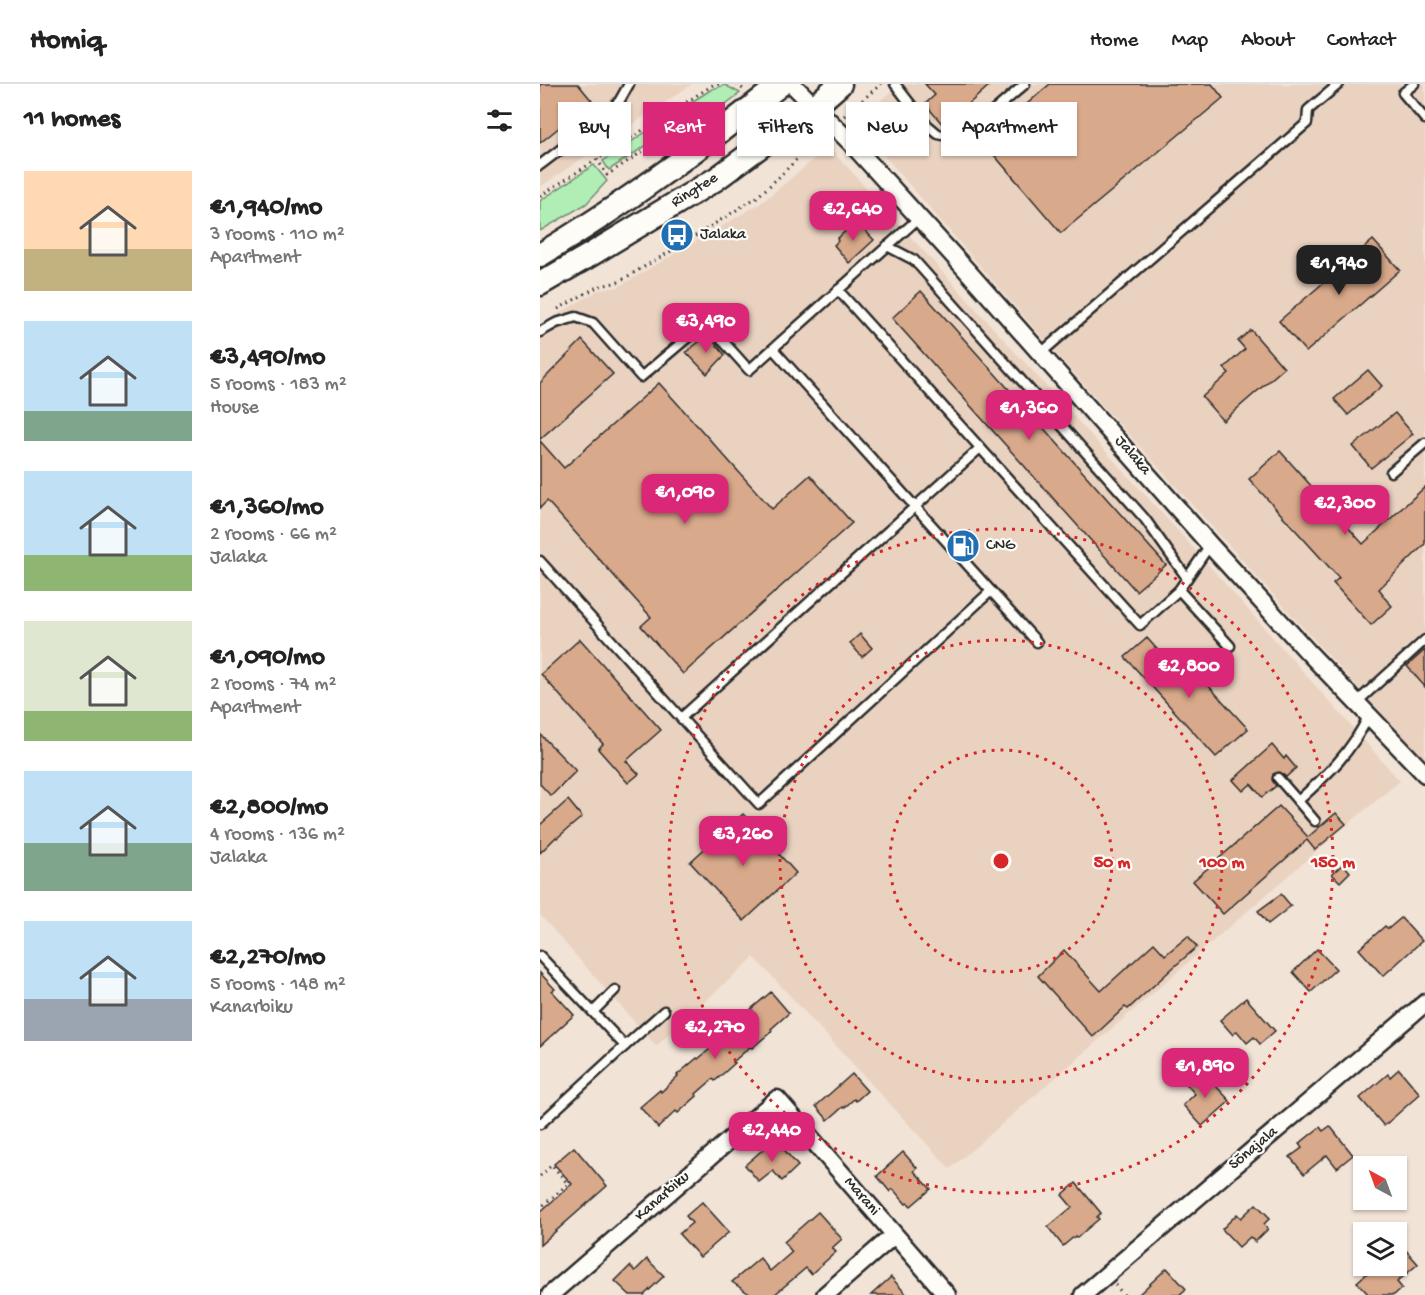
<!DOCTYPE html>
<meta charset="utf-8">
<style>
:root{--surface:#fff;--page:#f6f6f6;--text:#222;--muted:#767676;--line:#e0e0e0;--accent:#db2777}
body{margin:0;font-family:"Gochi Hand",sans-serif;background:var(--page);color:var(--text);height:100vh;display:flex;flex-direction:column;font-size:22px;white-space:nowrap}
*{box-sizing:border-box;margin:0}
p{font-size:20px;color:var(--muted)}
.icon{flex:none;width:33px;height:33px;fill:none;stroke:currentColor;stroke-width:2;stroke-linecap:round;stroke-linejoin:round}
.map{position:relative;flex:1;overflow:hidden}
.details{display:flex;flex-direction:column;background:var(--surface);width:540px}
.details>*{flex:none}
.guide{position:absolute;left:18px;top:18px;width:570px;height:54px;display:flex;gap:12px}
.needle{width:39px;rotate:319deg}
.buttons{position:absolute;left:813px;top:1072px;display:grid;gap:12px}
.buttons a{display:grid;place-items:center;width:54px;height:54px;border-radius:0px;background:var(--surface);box-shadow:0 2px 4px #0004;font-size:30px}
.price{position:absolute;translate:-50% -51px;padding:0 14px;border-radius:12px;background:var(--accent);color:#fff;font-size:20px;line-height:39px;filter:drop-shadow(0 2px 3px #0008)}
.price::after{content:'';position:absolute;left:50%;top:36px;width:18px;height:14px;margin-left:-9px;background:inherit;clip-path:polygon(0 0,100% 0,50% 100%)}
.price.current{background:#222;color:#fff}
ul{padding:0;list-style:none}
li{display:flex;align-items:center;gap:18px;height:150px;padding:0 24px}
li span{display:grid;place-items:center;flex:none;width:168px;height:120px;border-radius:0px;color:#555}
li>.icon{margin-inline-start:auto}
span .icon{width:72px;height:72px;fill:#fffc;stroke-width:1}
li b{font-size:26px}
h2{display:flex;justify-content:space-between;align-items:center;height:72px;padding:0 24px;font-size:26px}
.tag{padding:0 21px;border-radius:0px;background:var(--surface);box-shadow:0 2px 4px #0004;font-size:21px;line-height:54px}
.tag.current{background:var(--accent);color:#fff}
header{display:flex;align-items:center;gap:36px;box-sizing:border-box;height:84px;padding:0 30px;background:var(--surface);border-bottom:2px solid var(--line)}
header strong{font-size:28px}
nav{display:flex;gap:33px;margin-inline-start:auto;font-size:21px}
main{display:flex;flex:1;min-height:0}
.map>svg:first-child{display:block}
.built{fill:#ead2c0}
.green{fill:#b1eeb5;stroke:#6e8c70;stroke-width:1.5}
.building{fill:#d9a98b;stroke:#2b2b2b;stroke-width:1.5}
.lines{fill:none;stroke-linecap:round;stroke-linejoin:round}
.service-casing{stroke:#2b2b2b;stroke-width:13}
.minor-casing{stroke:#2b2b2b;stroke-width:21}
.secondary-casing{stroke:#2b2b2b;stroke-width:27}
.path{stroke:#2b2b2b;stroke-width:3;stroke-dasharray:1.5 4.5;stroke-linecap:butt}
.service{stroke:#fdfcf7;stroke-width:8}
.minor{stroke:#fdfcf7;stroke-width:16}
.secondary{stroke:#fdfcf7;stroke-width:22}
.ring{fill:none;stroke:#d62828;stroke-width:3;stroke-dasharray:3 6}
.labels{text-anchor:middle;dominant-baseline:central;stroke-width:4.5;stroke-linejoin:round;paint-order:stroke}
.street-label{font-size:16px;fill:#2b2b2b;stroke:#fdfcf7}
.poi-label{font-size:16px;fill:#2b2b2b;stroke:#fdfcf7;text-anchor:start}
.centre{fill:#d62828;stroke:#fdfcf7;stroke-width:3}
.ring-label{font-size:18px;text-anchor:middle;font-weight:bold;fill:#d62828;stroke:#fdfcf7;stroke-width:4.5;stroke-linejoin:round;paint-order:stroke}
</style>
<header>
<strong>Homiq</strong>
<nav><a>Home</a><a>Map</a><a>About</a><a>Contact</a></nav>
</header>
<main>
<section class="details">
<h2>11 homes<svg class="icon" aria-label="filters" viewBox="0 0 24 24"><path d="M4 7h16M4 17h16"/><circle cx="9" cy="7" r="2"/><circle cx="15" cy="17" r="2"/></svg></h2>
<ul>
<li><span style="background:linear-gradient(#ffd9b3 65%,#c2b280 0)"><svg class="icon" aria-label="home" viewBox="0 0 24 24"><path d="M3 11l9-7 9 7M6 9v11h12V9"/></svg></span><div><b>€1,940/mo</b><p>3 rooms · 110 m²</p><p>Apartment</p></div></li>
<li><span style="background:linear-gradient(#bfe0f5 75%,#7fa58c 0)"><svg class="icon" aria-label="home" viewBox="0 0 24 24"><path d="M3 11l9-7 9 7M6 9v11h12V9"/></svg></span><div><b>€3,490/mo</b><p>5 rooms · 183 m²</p><p>House</p></div></li>
<li><span style="background:linear-gradient(#bfe0f5 70%,#8fb573 0)"><svg class="icon" aria-label="home" viewBox="0 0 24 24"><path d="M3 11l9-7 9 7M6 9v11h12V9"/></svg></span><div><b>€1,360/mo</b><p>2 rooms · 66 m²</p><p>Jalaka</p></div></li>
<li><span style="background:linear-gradient(#dfe7d0 75%,#8fb573 0)"><svg class="icon" aria-label="home" viewBox="0 0 24 24"><path d="M3 11l9-7 9 7M6 9v11h12V9"/></svg></span><div><b>€1,090/mo</b><p>2 rooms · 74 m²</p><p>Apartment</p></div></li>
<li><span style="background:linear-gradient(#bfe0f5 60%,#7fa58c 0)"><svg class="icon" aria-label="home" viewBox="0 0 24 24"><path d="M3 11l9-7 9 7M6 9v11h12V9"/></svg></span><div><b>€2,800/mo</b><p>4 rooms · 136 m²</p><p>Jalaka</p></div></li>
<li><span style="background:linear-gradient(#bfe0f5 65%,#9aa5b1 0)"><svg class="icon" aria-label="home" viewBox="0 0 24 24"><path d="M3 11l9-7 9 7M6 9v11h12V9"/></svg></span><div><b>€2,270/mo</b><p>5 rooms · 148 m²</p><p>Kanarbiku</p></div></li>
</ul>
</section>
<div class="map">
<svg width="885" height="1211" viewBox="0 0 885 1211">
<rect width="100%" height="100%" fill="#f2e3d7"/>
<filter id="ink" filterUnits="userSpaceOnUse"><feTurbulence type="fractalNoise" baseFrequency=".0167" numOctaves="2"/><feDisplacementMap in="SourceGraphic" scale="12" xChannelSelector="R" yChannelSelector="G"/><feConvolveMatrix kernelMatrix="1 2 1 2 8 2 1 2 1" color-interpolation-filters="sRGB"/></filter>
<g filter="url(#ink)">
<g class="built">
<path d="M0 0H152L0 103Z"/>
<path d="M360 0H885V676L765 546 518 272 315 38Z"/>
<path d="M289 63 657 468 860 697 808 740 410 1085 214 873 116 962 0 831V241L59 206 78 203 221 119Z"/>
</g>
<g class="green">
<path d="M185 1 200 9 182 23 133 53 122 37 172 5Z"/>
<path d="M116 41 122 51 69 86 63 77Z"/>
<path d="M54 81 67 97 46 120 0 147V117Z"/>
</g>
<g class="building">
<path d="M0 0H38L52 17 0 59Z"/>
<path d="M385 0H451L404 42 385 20 395 11Z"/>
<path d="M510 0H672L683 14 521 149 443 58Z"/>
<path d="M318 139 334 156 309 179 294 161 298 157 297 155 312 141 314 143Z"/>
<path d="M833 156 860 186 766 268 739 237Z"/>
<path d="M381 207 626 481 596 507 352 234Z"/>
<path d="M711 246 744 284 683 337 662 313 689 289 684 284 705 265 698 257Z"/>
<path d="M168 251 185 271 167 290 146 268Z"/>
<path d="M42 256 73 290 0 355V299Z"/>
<path d="M828 286 842 302 808 331 794 315Z"/>
<path d="M119 299 232 425 270 391 312 439 143 590 101 542 111 533 7 417 0 424V357L24 384Z"/>
<path d="M855 329 873 350 831 384 813 362Z"/>
<path d="M740 367 823 460 885 403V460L839 505 843 510 842 511 852 522 831 541 793 499 799 494 709 395Z"/>
<path d="M320 550 332 564 322 573 310 559Z"/>
<path d="M607 554 646 598 656 588 708 645 676 673 585 573Z"/>
<path d="M40 555 121 646 86 677 99 690 88 699 58 665 63 660 1 590Z"/>
<path d="M885 566V603L867 582Z"/>
<path d="M0 650 36 687 11 712 0 700Z"/>
<path d="M732 661 744 675 746 672 756 684 746 693 740 688 733 690 732 696 736 702 722 713 711 700 703 707 693 696Z"/>
<path d="M28 716 42 733 17 754 16 753 0 769V741Z"/>
<path d="M739 722 768 753 796 729 806 740 775 766 767 756 683 830 653 797Z"/>
<path d="M203 730 256 789 204 837 150 778Z"/>
<path d="M803 780 810 788 800 798 792 790Z"/>
<path d="M741 810 751 822 728 840 718 827Z"/>
<path d="M861 834 882 857 843 892 819 865 845 842 848 845Z"/>
<path d="M648 852 657 863 635 882 588 925 585 923 553 953 498 892 524 866 561 907 614 859 625 871Z"/>
<path d="M777 865 796 885 771 908 753 888Z"/>
<path d="M0 889 15 905 12 907 34 931 0 962Z"/>
<path d="M231 908 249 929 231 945 232 947 212 964 210 963 193 978 195 979 175 997 173 995 156 1010 157 1012 138 1029 136 1027 118 1044 100 1023 120 1006 121 1008 138 992 137 991 157 974 158 975 176 960 174 958 194 941 195 943 213 927 211 925Z"/>
<path d="M706 914 735 947 720 960 714 953 707 959 697 947 693 951 680 936Z"/>
<path d="M859 985 880 1010 844 1042 820 1014 848 990 850 993Z"/>
<path d="M662 987 690 1017 662 1042 643 1021 655 1010 647 1001Z"/>
<path d="M312 990 327 1007 316 1017 314 1015 304 1024 303 1023 288 1036 276 1022Z"/>
<path d="M790 1042 813 1071 797 1084 787 1071 764 1090 750 1073 762 1064 759 1060 780 1043 783 1047Z"/>
<path d="M235 1055 258 1082 242 1097 233 1087 219 1098 205 1081Z"/>
<path d="M34 1063 67 1102 0 1161V1128L32 1100 14 1080Z"/>
<path d="M363 1068 377 1084 374 1087 391 1105 371 1122 368 1119 366 1120 353 1105 350 1108 337 1092Z"/>
<path d="M536 1099 561 1129 557 1133 559 1135 547 1145 537 1154 535 1152 523 1162 508 1143 532 1123 522 1111Z"/>
<path d="M162 1118 189 1148 160 1173 139 1150 152 1139 146 1132Z"/>
<path d="M716 1120 730 1134 724 1140 728 1145 715 1158 710 1153 699 1163 682 1145 697 1130 701 1134Z"/>
<path d="M278 1128 302 1155 292 1164 296 1168 271 1190 266 1184 234 1211H211L192 1198 220 1174 230 1187 252 1168 244 1158Z"/>
<path d="M856 1155 878 1180 857 1198 862 1204 854 1211H829L817 1198 827 1189 826 1187 832 1182H856Z"/>
<path d="M107 1175 124 1192 104 1211H90L75 1197 90 1182 95 1187Z"/>
<path d="M627 1184 646 1205 639 1211H598Z"/>
<path d="M351 1193 367 1211H331Z"/>
</g>
<g class="lines">
<defs>
<g id="service">
<path d="M355 0 385 39 398 50 412 53 426 51 485 0"/>
<path d="M874 0 863 9 885 35"/>
<path d="M0 81 70 28 80 16 89 0"/>
<path d="M347 162 374 176 605 435 647 494"/>
<path d="M298 206 600 541 639 506 670 461"/>
<path d="M0 248 16 239 36 233 53 239 101 293 166 238 209 286 379 134"/>
<path d="M233 265 497 558"/>
<path d="M501 269 767 39 768 26 799 0"/>
<path d="M851 388 885 359"/>
<path d="M0 477 141 634 440 364"/>
<path d="M639 506 690 562"/>
<path d="M816 619 885 556"/>
<path d="M141 634 219 720 451 507"/>
<path d="M738 694 758 717C788 690 811 669 829 631"/>
<path d="M758 717 775 737"/>
<path d="M0 872 85 962 0 1040"/>
<path d="M53 928 75 906"/>
<path d="M85 962 124 927"/>
</g>
<g id="minor">
<path d="M252 0 312 60 430 190 670 461 768 568 885 690"/>
<path d="M10 1211 237 1015 407 1211"/>
<path d="M285 1211 354 1151"/>
<path d="M543 1211 885 919"/>
</g>
<g id="secondary">
<path d="M0 171C84 121 165 60 241 0"/>
<path d="M0 200 50 171 176 95 275 22 300 0"/>
</g>
</defs>
<use href="#service" class="service-casing"/>
<use href="#minor" class="minor-casing"/>
<use href="#secondary" class="secondary-casing"/>
<g class="path">
<path d="M197 0 204 6"/>
<path d="M304 32 341 0"/>
<path d="M57 75 67 91 126 52 117 37"/>
<path d="M0 112 173 1 179 0"/>
<path d="M18 225 57 203 78 198 138 163 217 113 239 93 283 49"/>
<path d="M0 1092 12 1081 28 1100 0 1124"/>
<path d="M575 1201 584 1211"/>
</g>
<use href="#service" class="service"/>
<use href="#minor" class="minor"/>
<use href="#secondary" class="secondary"/>
</g>
</g>
<g class="ring">
<circle cx="461" cy="777" r="111"/>
<circle cx="461" cy="777" r="221"/>
<circle cx="461" cy="777" r="332"/>
</g>
<defs>
<symbol id="bus-disc" viewBox="-11 -11 22 22"><circle r="9.5" fill="#1f6fb2" stroke="#fdfcf7"/><path d="M-5-6H5V4H4V6H2V4H-2V6H-4V4H-5ZM-3.5-4V0h7V-4ZM-3.5 1.2v1.5H-2V1.2ZM2 1.2v1.5H3.5V1.2Z" fill="#fff"/></symbol>
<symbol id="fuel-disc" viewBox="-11 -11 22 22"><circle r="9.5" fill="#1f6fb2" stroke="#fdfcf7"/><path d="M-5.5-6h7V0h2V4h1.3V-2.5L3-4.5l.8-.8L6-3V5H2.5V1h-1V6h-7ZM-4.2-4.7v3.2H.2V-4.7Z" fill="#fff"/></symbol>
</defs>
<g fill-rule="evenodd">
<use href="#bus-disc" x="118" y="132" width="38" height="38"/>
<use href="#fuel-disc" x="404" y="443" width="38" height="38"/>
</g>
<g class="labels">
<g class="street-label">
<text transform="translate(155 107) rotate(-32)">Ringtee</text>
<text transform="translate(592 372) rotate(49)">Jalaka</text>
<text transform="translate(714 1065) rotate(-40)">Sõnajala</text>
<text transform="translate(123 1113) rotate(-41)">Kanarbiku</text>
<text transform="translate(321 1113) rotate(49)">Marani</text>
</g>
<g class="poi-label">
<text x="160" y="151">Jalaka</text>
<text x="446" y="462">CNG</text>
</g>
</g>
<circle cx="461" cy="777" r="9" class="centre"/>
<g class="ring-label">
<text x="572" y="783">50 m</text>
<text x="682" y="783">100 m</text>
<text x="793" y="783">150 m</text>
</g>
</svg>
<div class="buttons">
<a><svg class="needle" viewBox="-14 -14 28 28"><path d="M0-13l5 13h-10z" fill="#e53935"/><path d="M0 13l5-13h-10z" fill="#767676"/></svg></a>
<a><svg class="icon" aria-label="layers" viewBox="0 0 24 24"><path d="M12 4l9 5-9 5-9-5zM3 14l9 5 9-5"/></svg></a>
</div>
<b class="price" style="left:313px;top:158px">€2,640</b>
<b class="price current" style="left:799px;top:212px">€1,940</b>
<b class="price" style="left:166px;top:270px">€3,490</b>
<b class="price" style="left:489px;top:357px">€1,360</b>
<b class="price" style="left:145px;top:441px">€1,090</b>
<b class="price" style="left:805px;top:452px">€2,300</b>
<b class="price" style="left:649px;top:615px">€2,800</b>
<b class="price" style="left:203px;top:783px">€3,260</b>
<b class="price" style="left:175px;top:976px">€2,270</b>
<b class="price" style="left:665px;top:1015px">€1,890</b>
<b class="price" style="left:232px;top:1079px">€2,440</b>
<div class="guide">
<a class="tag">Buy</a>
<a class="tag current">Rent</a>
<a class="tag">Filters</a>
<a class="tag">New</a>
<a class="tag">Apartment</a>
</div>
</div>
</main>
